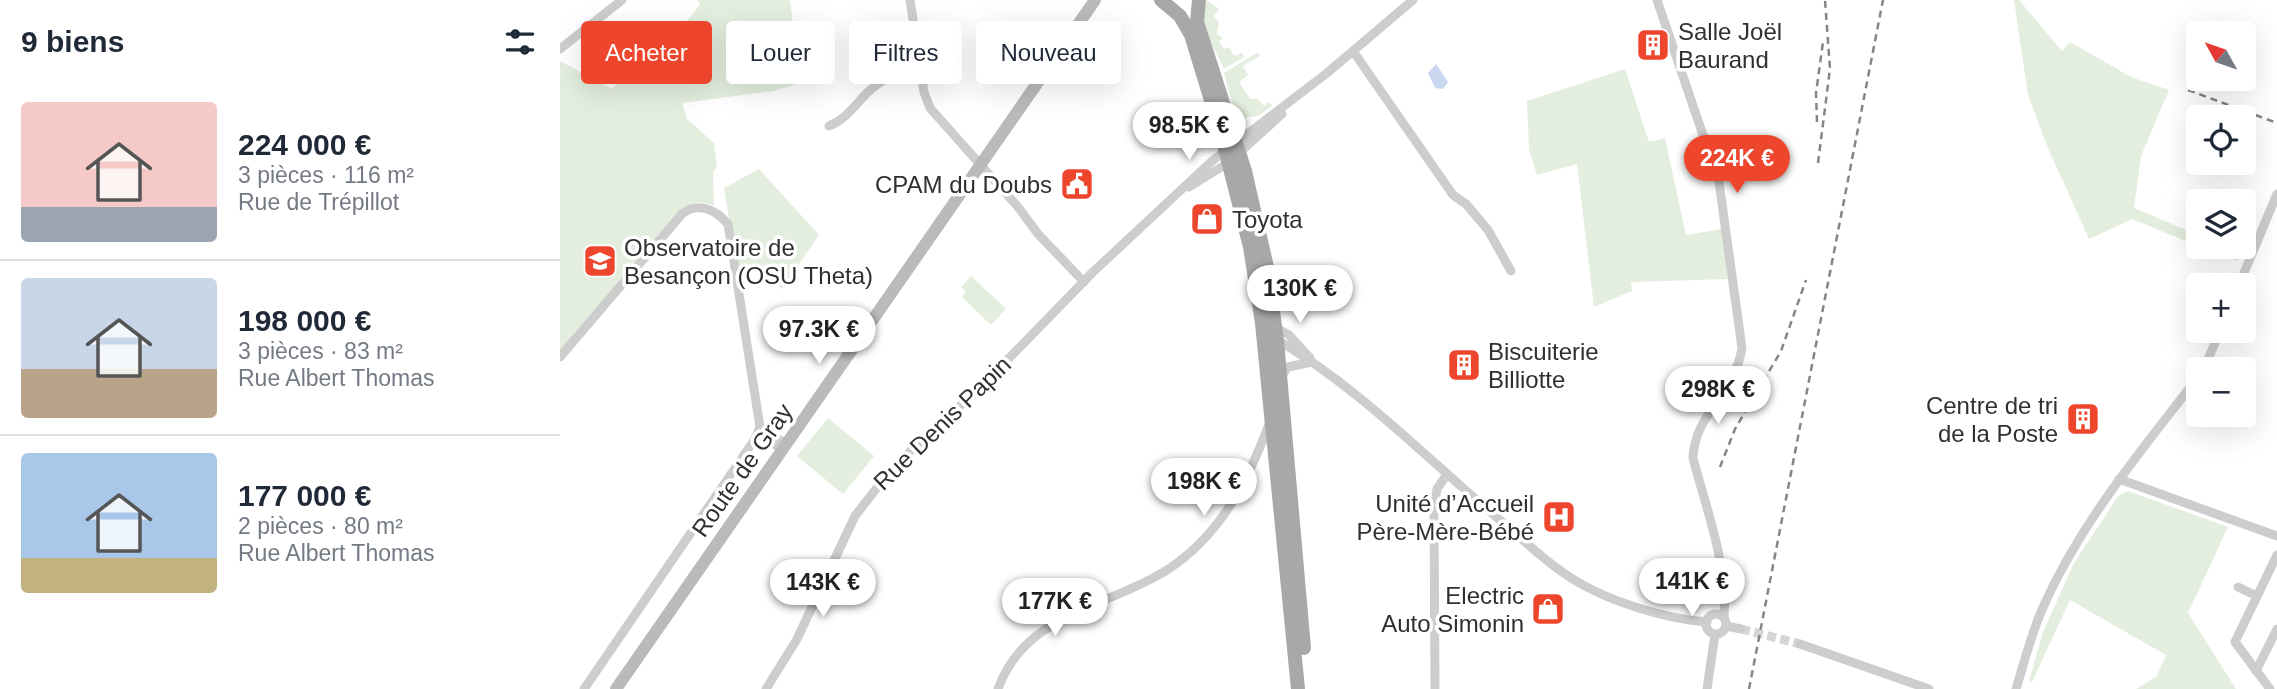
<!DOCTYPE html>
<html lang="fr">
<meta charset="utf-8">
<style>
:root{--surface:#fff;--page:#f6f6f7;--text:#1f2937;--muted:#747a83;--line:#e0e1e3;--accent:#ee462c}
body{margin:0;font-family:Arial,sans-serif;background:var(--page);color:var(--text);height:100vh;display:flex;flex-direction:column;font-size:26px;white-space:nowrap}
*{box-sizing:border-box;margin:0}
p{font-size:23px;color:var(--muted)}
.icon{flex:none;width:38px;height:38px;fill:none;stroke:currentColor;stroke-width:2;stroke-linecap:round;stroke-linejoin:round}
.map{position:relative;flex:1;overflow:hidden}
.panel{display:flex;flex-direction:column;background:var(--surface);width:560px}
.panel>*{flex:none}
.top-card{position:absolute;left:21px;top:21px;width:665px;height:63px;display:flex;gap:14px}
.needle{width:46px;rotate:310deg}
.buttons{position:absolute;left:1626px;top:21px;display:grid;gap:14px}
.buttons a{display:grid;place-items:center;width:70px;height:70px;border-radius:7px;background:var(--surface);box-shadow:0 7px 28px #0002;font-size:35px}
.price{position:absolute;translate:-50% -60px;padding:0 16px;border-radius:24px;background:#fff;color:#222;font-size:23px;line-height:46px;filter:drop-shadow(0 2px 4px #0008)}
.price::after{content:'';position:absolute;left:50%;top:42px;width:21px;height:16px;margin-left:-10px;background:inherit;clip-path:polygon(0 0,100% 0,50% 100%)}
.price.selected{background:var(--accent);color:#fff}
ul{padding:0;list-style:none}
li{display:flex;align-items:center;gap:21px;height:175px;padding:0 21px}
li+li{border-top:2px solid var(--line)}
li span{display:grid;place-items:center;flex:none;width:196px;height:140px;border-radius:7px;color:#555}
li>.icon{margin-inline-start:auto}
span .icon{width:84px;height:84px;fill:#fffc;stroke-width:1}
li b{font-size:30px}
h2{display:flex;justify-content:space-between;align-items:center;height:84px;padding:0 21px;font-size:30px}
.tag{padding:0 24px;border-radius:7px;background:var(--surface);box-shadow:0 7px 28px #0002;font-size:24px;line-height:63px}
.tag.selected{background:var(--accent);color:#fff}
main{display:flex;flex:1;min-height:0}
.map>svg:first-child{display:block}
.green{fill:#e3eede}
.water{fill:#c9d8ee}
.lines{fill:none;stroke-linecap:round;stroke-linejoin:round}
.minor-tunnel{stroke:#d6d6d6;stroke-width:9;stroke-dasharray:9 4.5;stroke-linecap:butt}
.minor{stroke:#cdcdcd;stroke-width:9}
.secondary{stroke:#bababa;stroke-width:12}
.primary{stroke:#a8a8a8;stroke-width:14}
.rail{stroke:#858585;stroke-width:2.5;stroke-dasharray:7 5;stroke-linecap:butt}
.labels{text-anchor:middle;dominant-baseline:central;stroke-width:7;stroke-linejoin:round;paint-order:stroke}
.poi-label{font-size:24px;fill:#303030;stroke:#fff;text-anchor:start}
.street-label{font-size:24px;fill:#303030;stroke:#fff}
</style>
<main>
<section class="panel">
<h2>9 biens<svg class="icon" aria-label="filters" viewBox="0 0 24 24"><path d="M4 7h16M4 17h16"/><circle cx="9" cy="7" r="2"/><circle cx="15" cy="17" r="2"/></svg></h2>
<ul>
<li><span style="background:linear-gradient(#f6c9c9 75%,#9aa5b1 0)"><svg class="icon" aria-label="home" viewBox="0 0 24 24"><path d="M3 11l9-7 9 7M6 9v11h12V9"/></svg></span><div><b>224 000 €</b><p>3 pièces · 116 m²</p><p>Rue de Trépillot</p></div></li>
<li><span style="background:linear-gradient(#c9d6e8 65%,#b9a48a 0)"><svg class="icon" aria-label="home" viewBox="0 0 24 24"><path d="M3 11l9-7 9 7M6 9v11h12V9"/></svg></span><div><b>198 000 €</b><p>3 pièces · 83 m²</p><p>Rue Albert Thomas</p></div></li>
<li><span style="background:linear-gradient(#a9c7e8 75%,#c2b280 0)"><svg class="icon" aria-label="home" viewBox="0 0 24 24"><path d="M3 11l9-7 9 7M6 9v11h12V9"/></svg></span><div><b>177 000 €</b><p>2 pièces · 80 m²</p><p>Rue Albert Thomas</p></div></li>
</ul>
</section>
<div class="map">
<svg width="1717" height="689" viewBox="0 0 1717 689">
<rect width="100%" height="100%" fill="#fff"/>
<g class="green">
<path d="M137 0H230L240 83 214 91 122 103 127 119 154 143 157 167 153 172 154 205 137 202 119 213 0 356V61L52 89 69 70 79 78 140 5Z"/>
<path d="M647 0 659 9 654 16 659 23 657 34 663 38 659 41 664 49 669 47 674 56 682 53 684 57 664 69C654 44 637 30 647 0Z"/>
<path d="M1454 0H1459L1502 51 1510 42 1571 77 1609 90 1581 156 1574 208 1638 235V246L1572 219 1529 239 1487 146 1468 95Z"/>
<path d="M698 52 700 56 683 66 688 75 679 82 690 99H698L704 106 709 102 712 106 698 116 684 118 673 108 664 73Z"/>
<path d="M1065 69 1089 142 1105 138 1126 235 1162 229 1168 279 1071 282 1072 291 1034 307 1017 164 977 175 969 149 967 101Z"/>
<path d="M199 169 259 235 222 289 211 279 213 274 203 267 199 272 187 267 179 278 164 188Z"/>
<path d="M1641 247H1666L1684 254 1678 261Z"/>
<path d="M411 276 446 309 431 325 402 297 406 292 401 287Z"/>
<path d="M268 418 314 456 283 494 237 456Z"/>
<path d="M1568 491 1668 527 1628 613 1676 689H1576L1596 677 1606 655 1510 600 1472 682 1469 681 1483 632 1514 563 1559 495Z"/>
</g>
<path class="water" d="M876 64 888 82 883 89 875 88 868 73Z"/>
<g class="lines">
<path class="minor-tunnel" d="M1181 629 1240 644"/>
<g class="minor">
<path d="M350 0 364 92 370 108 458 207 478 234 524 282"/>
<path d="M1097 0 1159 182 1182 348C1174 397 1135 412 1133 458 1146 508 1168 565 1164 617"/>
<path d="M0 49 62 0"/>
<path d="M793 51 893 195 906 204 928 230 951 271"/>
<path d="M269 126C286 119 294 106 307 93 322 78 342 71 361 64"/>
<path d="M629 187 668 163 722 114"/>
<path d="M1679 285 1717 194"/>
<path d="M714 327 729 335 750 358"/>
<path d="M714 338C799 387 867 459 941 521 966 542 988 564 1016 581 1051 602 1106 619 1147 622"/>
<path d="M0 357 122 214C138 201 156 210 168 224L200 427 195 439 24 689"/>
<path d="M1644 369 1660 331"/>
<path d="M721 377 728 367 752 362"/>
<path d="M200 427 226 444"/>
<path d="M198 433 217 446"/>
<path d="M1559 479 1717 536"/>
<path d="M1678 587 1697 596"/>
<circle cx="1156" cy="624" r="10"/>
<path d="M1166 626 1181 629"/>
<path d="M1240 644 1369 689"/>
<path d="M1696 671 1717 629"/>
<path d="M206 689 237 639 295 516 333 467 422 386 533 272 652 161 767 73 853 0"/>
<path d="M438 689C465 613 547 608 607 570 660 536 688 481 709 424"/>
<path d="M875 689 874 508 877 489 887 474"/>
<path d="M1147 689 1155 634"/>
<path d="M1456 689C1465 660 1472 630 1485 603 1523 519 1583 449 1638 377"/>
<path d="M1710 689 1675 642 1717 555"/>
</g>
<path class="secondary" d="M56 689 535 0"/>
<g class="primary">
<path d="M601 0 620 16 631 35 661 133 690 247 702 323 738 689"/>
<path d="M639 0 637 22 685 171 707 267 717 341 744 648"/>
</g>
<g class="rail">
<path d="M1628 90 1717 123"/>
<path d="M1257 122 1256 93 1263 42"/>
<path d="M1258 163 1270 69 1265 0"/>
<path d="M1160 467 1175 429 1221 351 1246 280"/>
<path d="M1189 689 1323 0"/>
</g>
</g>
<defs>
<symbol id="building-square" viewBox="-11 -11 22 22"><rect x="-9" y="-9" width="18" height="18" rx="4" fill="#ee462c" stroke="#fff"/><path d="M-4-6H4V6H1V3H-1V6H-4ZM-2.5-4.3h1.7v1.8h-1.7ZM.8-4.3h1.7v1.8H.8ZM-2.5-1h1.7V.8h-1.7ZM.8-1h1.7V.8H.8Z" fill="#fff"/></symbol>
<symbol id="civic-square" viewBox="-11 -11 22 22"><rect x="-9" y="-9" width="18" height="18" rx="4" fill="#ee462c" stroke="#fff"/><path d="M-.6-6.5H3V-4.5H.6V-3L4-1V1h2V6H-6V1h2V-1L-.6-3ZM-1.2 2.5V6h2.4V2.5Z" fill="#fff"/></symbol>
<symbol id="shop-square" viewBox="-11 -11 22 22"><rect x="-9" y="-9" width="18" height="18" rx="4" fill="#ee462c" stroke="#fff"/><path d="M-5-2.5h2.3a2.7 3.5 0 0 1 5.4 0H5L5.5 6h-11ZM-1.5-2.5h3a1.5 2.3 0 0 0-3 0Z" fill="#fff"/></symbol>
<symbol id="university-square" viewBox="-11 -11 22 22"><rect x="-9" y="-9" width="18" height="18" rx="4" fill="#ee462c" stroke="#fff"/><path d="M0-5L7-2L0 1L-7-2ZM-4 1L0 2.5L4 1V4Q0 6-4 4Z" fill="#fff"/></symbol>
<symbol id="hospital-square" viewBox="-11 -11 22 22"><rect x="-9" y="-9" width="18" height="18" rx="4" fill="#ee462c" stroke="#fff"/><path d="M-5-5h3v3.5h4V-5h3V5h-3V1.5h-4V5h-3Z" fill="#fff"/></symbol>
</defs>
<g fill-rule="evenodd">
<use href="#building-square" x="1074" y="26" width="38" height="38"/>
<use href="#civic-square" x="498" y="165" width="38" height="38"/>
<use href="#shop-square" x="628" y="200" width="38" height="38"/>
<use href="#university-square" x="21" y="242" width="38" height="38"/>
<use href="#building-square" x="885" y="346" width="38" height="38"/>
<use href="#building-square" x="1504" y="400" width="38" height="38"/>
<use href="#hospital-square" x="980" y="498" width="38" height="38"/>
<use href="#shop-square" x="969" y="590" width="38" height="38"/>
</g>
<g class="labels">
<g class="poi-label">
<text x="1118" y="31">Salle Joël<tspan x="1118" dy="28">Baurand</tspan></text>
<text x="492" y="184" text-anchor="end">CPAM du Doubs</text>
<text x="672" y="219">Toyota</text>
<text x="64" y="247">Observatoire de<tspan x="64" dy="28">Besançon (OSU Theta)</tspan></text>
<text x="928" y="351">Biscuiterie<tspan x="928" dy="28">Billiotte</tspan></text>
<text x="1498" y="405" text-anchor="end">Centre de tri<tspan x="1498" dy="28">de la Poste</tspan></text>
<text x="974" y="503" text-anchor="end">Unité d’Accueil<tspan x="974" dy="28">Père-Mère-Bébé</tspan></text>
<text x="964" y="595" text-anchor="end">Electric<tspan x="964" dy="28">Auto Simonin</tspan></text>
</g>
<g class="street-label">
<text transform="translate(382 423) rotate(-44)">Rue Denis Papin</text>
<text transform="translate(182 470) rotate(-55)">Route de Gray</text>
</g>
</g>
</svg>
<div class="buttons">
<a><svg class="needle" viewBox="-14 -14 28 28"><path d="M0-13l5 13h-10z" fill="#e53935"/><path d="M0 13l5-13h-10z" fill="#747a83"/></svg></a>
<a><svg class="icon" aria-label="locate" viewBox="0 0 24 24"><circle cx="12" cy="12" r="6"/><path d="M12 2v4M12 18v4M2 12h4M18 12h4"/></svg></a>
<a><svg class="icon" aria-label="layers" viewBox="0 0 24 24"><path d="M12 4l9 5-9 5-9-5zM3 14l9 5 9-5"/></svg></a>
<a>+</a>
<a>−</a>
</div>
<b class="price" style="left:629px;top:162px">98.5K €</b>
<b class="price selected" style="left:1177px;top:195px">224K €</b>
<b class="price" style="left:740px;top:325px">130K €</b>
<b class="price" style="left:259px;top:366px">97.3K €</b>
<b class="price" style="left:1158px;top:426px">298K €</b>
<b class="price" style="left:644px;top:518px">198K €</b>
<b class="price" style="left:1132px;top:618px">141K €</b>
<b class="price" style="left:263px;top:619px">143K €</b>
<b class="price" style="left:495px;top:638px">177K €</b>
<div class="top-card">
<a class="tag selected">Acheter</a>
<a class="tag">Louer</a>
<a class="tag">Filtres</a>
<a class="tag">Nouveau</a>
</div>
</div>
</main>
